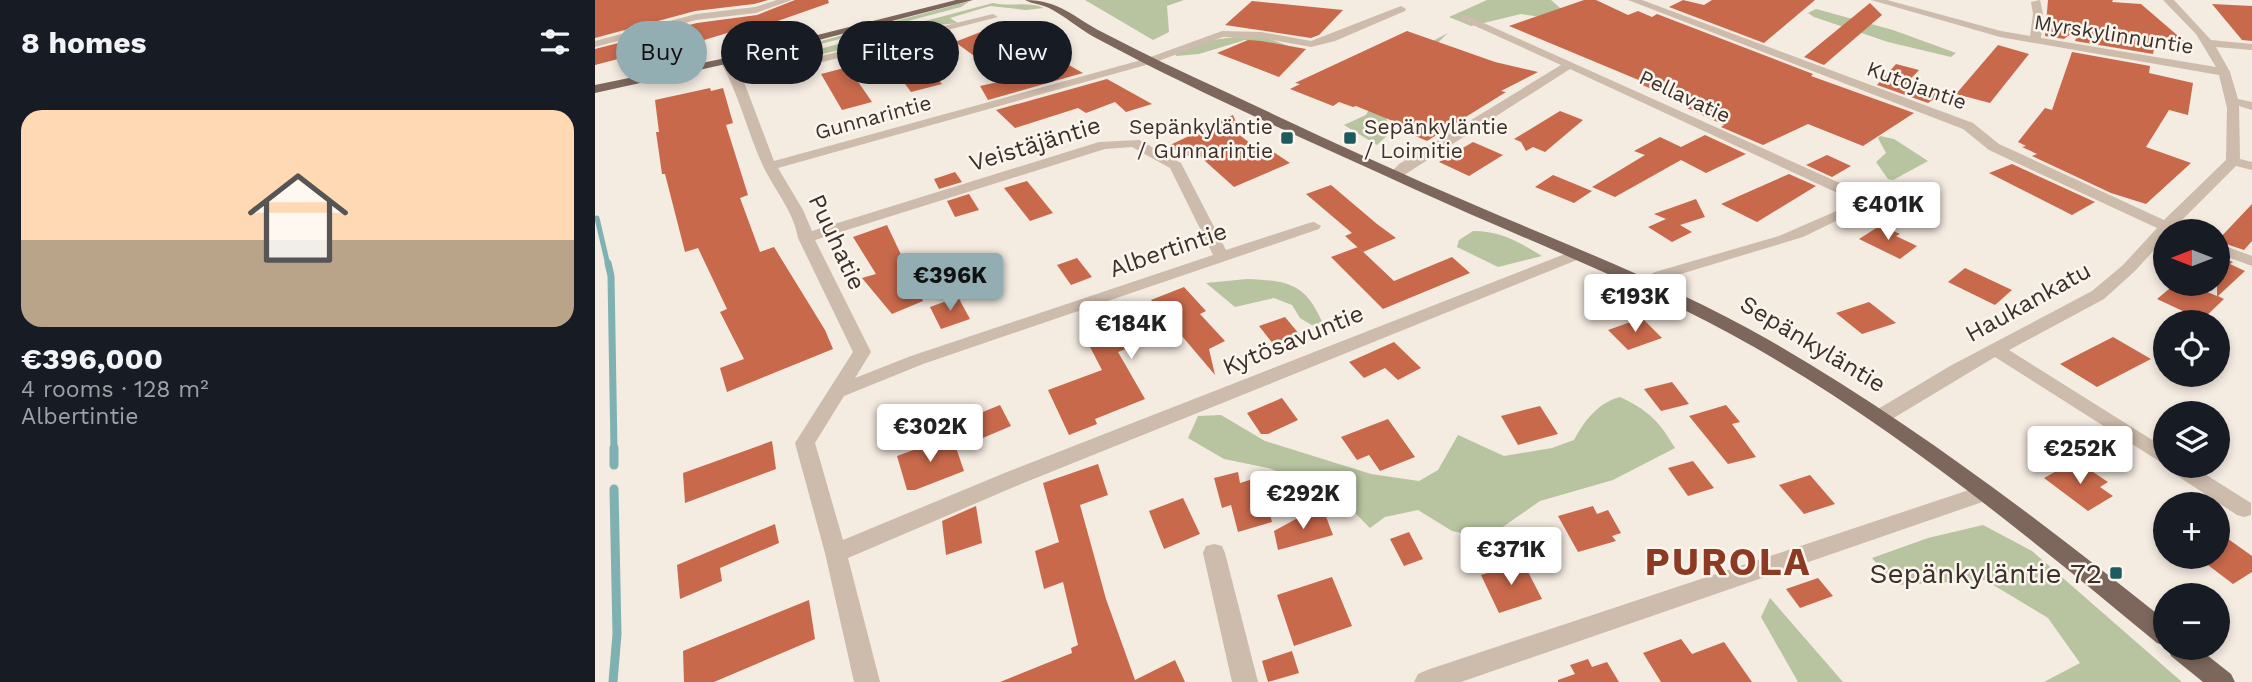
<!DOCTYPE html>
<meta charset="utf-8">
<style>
:root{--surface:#171b24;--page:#20242c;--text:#f1f3f6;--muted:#9ea1a6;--accent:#92aeb2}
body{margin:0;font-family:"Work Sans",sans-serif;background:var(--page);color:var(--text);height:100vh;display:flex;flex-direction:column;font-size:26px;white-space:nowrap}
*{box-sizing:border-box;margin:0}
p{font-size:23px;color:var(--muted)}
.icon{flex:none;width:38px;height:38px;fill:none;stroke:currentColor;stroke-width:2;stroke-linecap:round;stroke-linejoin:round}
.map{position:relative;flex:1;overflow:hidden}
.drawer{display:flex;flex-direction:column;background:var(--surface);width:595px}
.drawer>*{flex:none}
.top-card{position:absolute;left:21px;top:21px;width:665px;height:63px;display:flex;gap:14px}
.needle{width:46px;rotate:270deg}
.buttons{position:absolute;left:1558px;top:219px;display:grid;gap:14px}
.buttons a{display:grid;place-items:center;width:77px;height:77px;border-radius:50%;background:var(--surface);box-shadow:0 4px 10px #0003;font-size:35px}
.price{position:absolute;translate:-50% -60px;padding:0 16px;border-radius:7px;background:#fff;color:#222;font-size:23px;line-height:46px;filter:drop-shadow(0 2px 4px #0008)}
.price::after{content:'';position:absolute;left:50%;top:42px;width:21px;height:16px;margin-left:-10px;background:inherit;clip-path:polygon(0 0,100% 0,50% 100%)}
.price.current{background:var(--accent);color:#111}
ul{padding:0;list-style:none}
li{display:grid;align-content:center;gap:14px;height:371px;padding:0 21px}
li span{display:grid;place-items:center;height:217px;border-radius:21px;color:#555}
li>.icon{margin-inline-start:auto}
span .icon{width:126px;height:126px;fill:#fffc;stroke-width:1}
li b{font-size:30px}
h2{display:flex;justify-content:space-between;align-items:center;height:84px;padding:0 21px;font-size:30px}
.chip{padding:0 24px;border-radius:32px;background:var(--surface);box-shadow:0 4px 10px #0003;font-size:24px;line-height:63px}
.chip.current{background:var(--accent);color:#111}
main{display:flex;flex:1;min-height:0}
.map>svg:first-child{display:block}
.green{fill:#b8c4a0}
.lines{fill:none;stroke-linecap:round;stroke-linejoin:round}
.stream-far2{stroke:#7fb0b2;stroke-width:5}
.stream-far1{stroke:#7fb0b2;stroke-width:7}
.stream{stroke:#7fb0b2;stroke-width:9}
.building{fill:#c8694b}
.minor{fill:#cdbbac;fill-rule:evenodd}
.major{fill:#7d675c;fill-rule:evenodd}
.poi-dot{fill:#1f5a5e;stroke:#fbf5ee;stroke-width:2.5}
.labels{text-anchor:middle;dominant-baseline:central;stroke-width:5;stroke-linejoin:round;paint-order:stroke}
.far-street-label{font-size:21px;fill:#3b302b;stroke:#fbf5ee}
.far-poi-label{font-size:21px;fill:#3b302b;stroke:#fbf5ee;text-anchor:end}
.street-label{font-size:24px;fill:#3b302b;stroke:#fbf5ee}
.near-poi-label{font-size:28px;fill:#3b302b;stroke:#fbf5ee;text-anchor:end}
.near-district-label{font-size:38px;font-weight:bold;letter-spacing:2px;fill:#8c3b22;stroke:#fbf5ee}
</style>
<main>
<section class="drawer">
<h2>8 homes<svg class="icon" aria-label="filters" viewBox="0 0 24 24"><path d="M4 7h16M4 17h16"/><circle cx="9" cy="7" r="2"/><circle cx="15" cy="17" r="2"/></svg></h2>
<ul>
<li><span style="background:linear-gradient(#ffd9b3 60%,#b9a48a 0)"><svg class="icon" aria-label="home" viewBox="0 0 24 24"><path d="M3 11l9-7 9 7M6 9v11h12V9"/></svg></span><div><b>€396,000</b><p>4 rooms · 128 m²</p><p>Albertintie</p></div></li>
</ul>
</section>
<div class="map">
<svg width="1657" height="682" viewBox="0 0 1657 682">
<rect width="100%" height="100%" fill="#f4ebe1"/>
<g class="green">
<path d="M490 0H589L572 6 574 32 558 40Z"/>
<path d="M892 0H956L965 8 991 17 966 20 926 14 876 26 854 17Z"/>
<path d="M375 1 366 7 161 61 185 52Z"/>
<path d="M398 3C415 7 434 1 449 8L431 10 395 6 355 18 363 23C337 26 313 27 290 39L169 68 157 67Z"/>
<path d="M1221 9 1298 30 1361 53 1356 57 1293 42 1219 17 1213 13Z"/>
<path d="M853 33 834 51 808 107 791 118 797 131 782 145 749 125 771 115 781 97 788 67Z"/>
<path d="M639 37 672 38 699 48 650 40 604 54 581 56 580 52 618 40Z"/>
<path d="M1285 136 1299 139 1333 161 1298 180 1293 179 1281 162 1291 153 1283 138Z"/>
<path d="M878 231C906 231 924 242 947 256L903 267 862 247 864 240Z"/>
<path d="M652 279C704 281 713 288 733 335L705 318 697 305 679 298 640 307 611 283Z"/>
<path d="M1025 397C1054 411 1064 421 1080 448L1018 480 945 501 892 538 857 531 823 510 790 517 775 528 752 505 717 483 673 468 629 459 593 438 603 416 626 415 670 441 776 474 824 481 843 470 863 435 909 456 957 448 979 440C989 421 1004 402 1025 397Z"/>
<path d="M1388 525 1437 551 1587 682H1449L1485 663 1453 618 1390 580 1301 585 1277 558 1333 538Z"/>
<path d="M1175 598 1248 682H1203L1166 617Z"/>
</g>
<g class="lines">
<path class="stream-far2" d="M2 218 13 265"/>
<path class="stream-far1" d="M13 263 16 276 19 450"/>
<g class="stream">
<path d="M19 448V465"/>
<path d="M18 682 22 634 19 489"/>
</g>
</g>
<g class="building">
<path d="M0 0H173L159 4 100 11 0 38Z"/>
<path d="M200 0H233L234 3 177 23 172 21 39 61 35 58 23 59 0 65V49L102 23 162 15Z"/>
<path d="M989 0H1001L1033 15 1043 11 1057 17 1062 14 1218 74 1216 76 1319 113 1268 146 1213 124 1168 145 1126 127 1129 125 1092 108 1096 106 1045 84 1046 81 914 26Z"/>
<path d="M1088 0 1109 5 1117 0H1220L1169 43 1074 7Z"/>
<path d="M1453 0H1518L1517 2 1546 4 1589 41 1554 37 1560 44 1558 54 1480 41 1486 26 1469 39 1450 36Z"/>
<path d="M657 1 748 10 724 35 716 38 630 25Z"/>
<path d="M1275 3 1287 15 1229 65 1209 57Z"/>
<path d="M1617 4 1657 6V41L1647 40Z"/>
<path d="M411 22 476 51 472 52 476 54 463 59 488 73 393 100 385 86 412 80 360 42Z"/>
<path d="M812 31 900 62 943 72 906 91 911 92 832 141 804 129 810 126 761 106 758 107 744 102 738 106 695 89 705 84 700 83Z"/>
<path d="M653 40 666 41 711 49 684 77 622 53Z"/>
<path d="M1403 45 1434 54 1395 103 1361 94Z"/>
<path d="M1477 52 1555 66 1554 73 1598 83 1593 115 1574 110 1551 147 1596 163 1551 204 1516 193 1437 156 1442 154 1427 147 1431 146 1423 142 1450 108 1457 110Z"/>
<path d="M328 62 347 84 316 92 299 69Z"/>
<path d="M1301 64 1324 70 1310 85 1345 95 1333 103 1282 85Z"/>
<path d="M253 67 277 102 247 110 226 74Z"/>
<path d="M512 79 557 104 531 112 520 102 491 113 483 108 420 128 401 110Z"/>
<path d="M115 88 116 91 128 88 138 123 131 125 153 195 145 198 165 252 179 247 230 330 238 349 132 392 125 368 149 359 125 312 132 309 103 248 90 252 70 174H67L61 132H64L60 100Z"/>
<path d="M965 111 988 120 950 152 938 147 931 151 926 142 919 139Z"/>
<path d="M638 115 645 131 642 133 669 154 677 151 695 163 639 187 600 152 593 156 573 146Z"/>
<path d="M1110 135 1151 154 1111 173 1086 160 1020 197 997 187 1050 155 1039 151 1065 137 1086 147Z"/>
<path d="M878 142 908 155 874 176 844 162Z"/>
<path d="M1232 155 1256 166 1237 177 1211 165Z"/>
<path d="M1417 164 1500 202 1477 215 1394 173Z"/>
<path d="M360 172 367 182 344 189 339 179Z"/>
<path d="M1194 174 1221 186 1162 222 1126 204Z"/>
<path d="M958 175 997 191 979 203 940 187Z"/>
<path d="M432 181 458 213 435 221 409 188Z"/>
<path d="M736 185 782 224 801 238 768 252 750 236 757 233 711 194Z"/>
<path d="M374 194 384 210 360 217 352 201Z"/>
<path d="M1101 199 1110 217 1085 225 1097 232 1077 242 1053 227 1071 219 1059 214Z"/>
<path d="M1657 204V241L1649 250 1622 241Z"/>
<path d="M292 225 328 301 297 314 267 278 281 274 258 237Z"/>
<path d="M1286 225 1305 234 1301 236 1322 246 1305 259 1264 239Z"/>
<path d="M763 247 799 281 857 257 875 273 788 309 736 257Z"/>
<path d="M1622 256 1638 262 1635 264 1650 271 1623 296 1629 299 1607 320 1562 299 1580 284H1593L1622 296Z"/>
<path d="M482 258 497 277 476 285 462 265Z"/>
<path d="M1370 268 1417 290 1400 305 1353 282Z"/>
<path d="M589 287 611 311 605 314 630 341 614 349 620 375 581 329 523 352 550 399 500 419 502 424 474 435 453 390 507 370 494 345 539 325 537 322 565 311 556 300Z"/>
<path d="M363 297 375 319 346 329 335 307Z"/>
<path d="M1274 302 1301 323 1267 334 1241 313Z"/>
<path d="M690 317 705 335 679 345 664 326Z"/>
<path d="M1047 318 1067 338 1033 350 1013 330Z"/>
<path d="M1518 337 1556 359 1502 387 1465 364Z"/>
<path d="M799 342 826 368 803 380 790 368 769 378 754 362Z"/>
<path d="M1077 382 1094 404 1066 411 1049 389Z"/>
<path d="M687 398 703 420 673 434H666L652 413Z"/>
<path d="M405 405 416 426 383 440 373 418Z"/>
<path d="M1131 405 1145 422 1137 424 1161 457 1133 464 1094 416Z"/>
<path d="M945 406 963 434 923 445 906 416Z"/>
<path d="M793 419 820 457 785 471 774 455 762 460 746 437Z"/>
<path d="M357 436 369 471 320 490H312L302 456Z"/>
<path d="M177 441 181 469 90 503 88 473Z"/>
<path d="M1098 461 1119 488 1093 496 1073 468Z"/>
<path d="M503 464 513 495 485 505 511 599 540 680 580 660 590 682H405L477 653 476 648 483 645 468 582 449 589 440 551 464 542 448 483Z"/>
<path d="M1474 464 1485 472 1492 468 1513 482 1505 487 1518 496 1493 511 1449 478Z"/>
<path d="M643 472 645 483 658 479 660 485 667 484 677 522 643 532 636 505 627 508 619 478Z"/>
<path d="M1215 475 1240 504 1209 514 1184 485Z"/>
<path d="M588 498 605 534 569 549 554 511Z"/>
<path d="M381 506 387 543 351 555 347 521Z"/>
<path d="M998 506 1002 514 1013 510 1026 533 1017 536 1021 541 983 552 963 516Z"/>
<path d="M710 514H730L738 535 683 550 679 531Z"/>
<path d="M180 524 184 543 125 568 127 581 85 599 82 565Z"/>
<path d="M1622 531 1657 556V572L1638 584 1601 556H1622Z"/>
<path d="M814 532 828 559 809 566 795 539Z"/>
<path d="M928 562 947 599 904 613 886 575Z"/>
<path d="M737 577 757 626 699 646 682 595Z"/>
<path d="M1223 578 1238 596 1205 608 1191 589Z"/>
<path d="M214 600 220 639 119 682H89L88 651Z"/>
<path d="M1086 639 1097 654 1129 642 1157 682H1066L1048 653Z"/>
<path d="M697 651 704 673 673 682 667 661Z"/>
<path d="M993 659 997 667 1012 662 1024 682H963V680L980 674 975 665Z"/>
</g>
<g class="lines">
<g class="minor">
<path d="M182 0H197L161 13 101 20 0 47V41L101 14 160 7Z"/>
<path d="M1033 0H1047L1378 123 1404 144 1569 220 1631 160 1632 108 1624 75 1405 37 1276 0H1292L1406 31 1435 36 1438 14 1436 2 1445 0 1448 14 1446 38 1621 67 1601 34 1568 0H1579L1616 40 1657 44V50L1621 47 1635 72 1643 99 1657 102V110L1644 106 1645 159 1657 162V170L1641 166 1581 226 1588 231H1570V238L1540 271 1509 299 1414 350 1570 448V465L1400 357 1292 422H1278L1275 417 1278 412 1355 366 1497 291 1528 265 1562 228 1394 150 1368 129Z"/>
<path d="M806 6 811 9 810 11 740 41 716 47 666 38 628 37 558 63 183 168 208 210 217 231 504 142 544 140 586 163 631 250 714 223 719 222 726 226 724 229 328 364 249 396 220 443 248 540 412 472 975 252 981 250 989 255 987 258 426 484 253 558 285 682H259L230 553 200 443 258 352 203 238C198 210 180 191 168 166 152 131 144 94 125 61L127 59H135L145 76 398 14 403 17 149 82 179 161 550 59 627 31 666 32 716 41ZM537 147 575 168 618 255 316 356 260 378 276 352 220 240 510 149Z"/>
<path d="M871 15 1274 196 1298 186 1305 190 1208 237 1089 273 1055 286H1043L1041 283 1060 272 1184 236 1262 202 975 69 806 177H796L794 174 804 164 966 65 867 20V16Z"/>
<path d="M1622 243 1657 256V266L1622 253Z"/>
<path d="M1572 466H1597L1656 503V515L1649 517 1642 515 1575 471Z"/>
<path d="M1389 485 1396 487 1399 493 1396 499 866 682H819L823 674 832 670Z"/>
<path d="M619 544 627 546 630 553 663 682H637L608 553 611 546Z"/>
</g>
<g class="major">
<path d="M361 0H378L131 64 0 93V85L131 58Z"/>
<path d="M430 0C465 0 478 17 507 32 547 53 589 73 631 92 714 131 797 170 882 206 980 248 1081 287 1174 340 1315 421 1443 519 1570 620V646L1562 643C1434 537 1304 430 1159 347 1050 285 933 241 819 189 712 140 603 93 499 37 483 28 470 16 454 8 446 4 437 4 430 0Z"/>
<path d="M1573 648H1603L1636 674 1640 682H1608L1576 656Z"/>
</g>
</g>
<g class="poi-dot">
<rect x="685" y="131" width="14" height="14" rx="3.5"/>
<rect x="748" y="131" width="14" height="14" rx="3.5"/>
<rect x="1514" y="566" width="14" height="14" rx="3.5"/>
</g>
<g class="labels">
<g class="far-street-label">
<text transform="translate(1519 34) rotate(9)">Myrskylinnuntie</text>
<text transform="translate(1322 85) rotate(20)">Kutojantie</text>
<text transform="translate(1090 96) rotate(25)">Pellavatie</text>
<text transform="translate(278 117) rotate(-15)">Gunnarintie</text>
</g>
<g class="far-poi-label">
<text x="678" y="126">Sepänkyläntie<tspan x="678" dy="24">/ Gunnarintie</tspan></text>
<text x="769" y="126" text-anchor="start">Sepänkyläntie<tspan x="769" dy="24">/ Loimitie</tspan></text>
</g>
<g class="street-label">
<text transform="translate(440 144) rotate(-17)">Veistäjäntie</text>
<text transform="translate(242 242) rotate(65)">Puuhatie</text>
<text transform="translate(573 250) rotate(-19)">Albertintie</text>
<text transform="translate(1433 302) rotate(-29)">Haukankatu</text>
<text transform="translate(698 340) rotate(-22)">Kytösavuntie</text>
<text transform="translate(1218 344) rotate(31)">Sepänkyläntie</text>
</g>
<g class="near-poi-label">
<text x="1507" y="573">Sepänkyläntie 72</text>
</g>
<g class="near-district-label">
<text x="1133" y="562">PUROLA</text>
</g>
</g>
</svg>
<div class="buttons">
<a><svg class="needle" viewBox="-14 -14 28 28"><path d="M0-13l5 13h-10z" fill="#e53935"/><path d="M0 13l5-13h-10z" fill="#9ea1a6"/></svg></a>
<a><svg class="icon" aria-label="locate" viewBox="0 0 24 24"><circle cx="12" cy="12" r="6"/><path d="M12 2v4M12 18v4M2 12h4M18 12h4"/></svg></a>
<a><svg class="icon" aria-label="layers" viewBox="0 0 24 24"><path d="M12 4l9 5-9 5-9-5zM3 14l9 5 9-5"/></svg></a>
<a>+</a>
<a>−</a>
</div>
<b class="price" style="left:1293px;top:242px">€401K</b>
<b class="price current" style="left:355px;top:313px">€396K</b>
<b class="price" style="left:1040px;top:334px">€193K</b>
<b class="price" style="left:536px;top:361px">€184K</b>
<b class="price" style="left:335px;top:464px">€302K</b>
<b class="price" style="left:1485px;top:486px">€252K</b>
<b class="price" style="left:708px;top:531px">€292K</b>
<b class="price" style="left:916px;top:587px">€371K</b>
<div class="top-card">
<a class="chip current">Buy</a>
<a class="chip">Rent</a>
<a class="chip">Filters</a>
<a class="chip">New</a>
</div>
</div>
</main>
